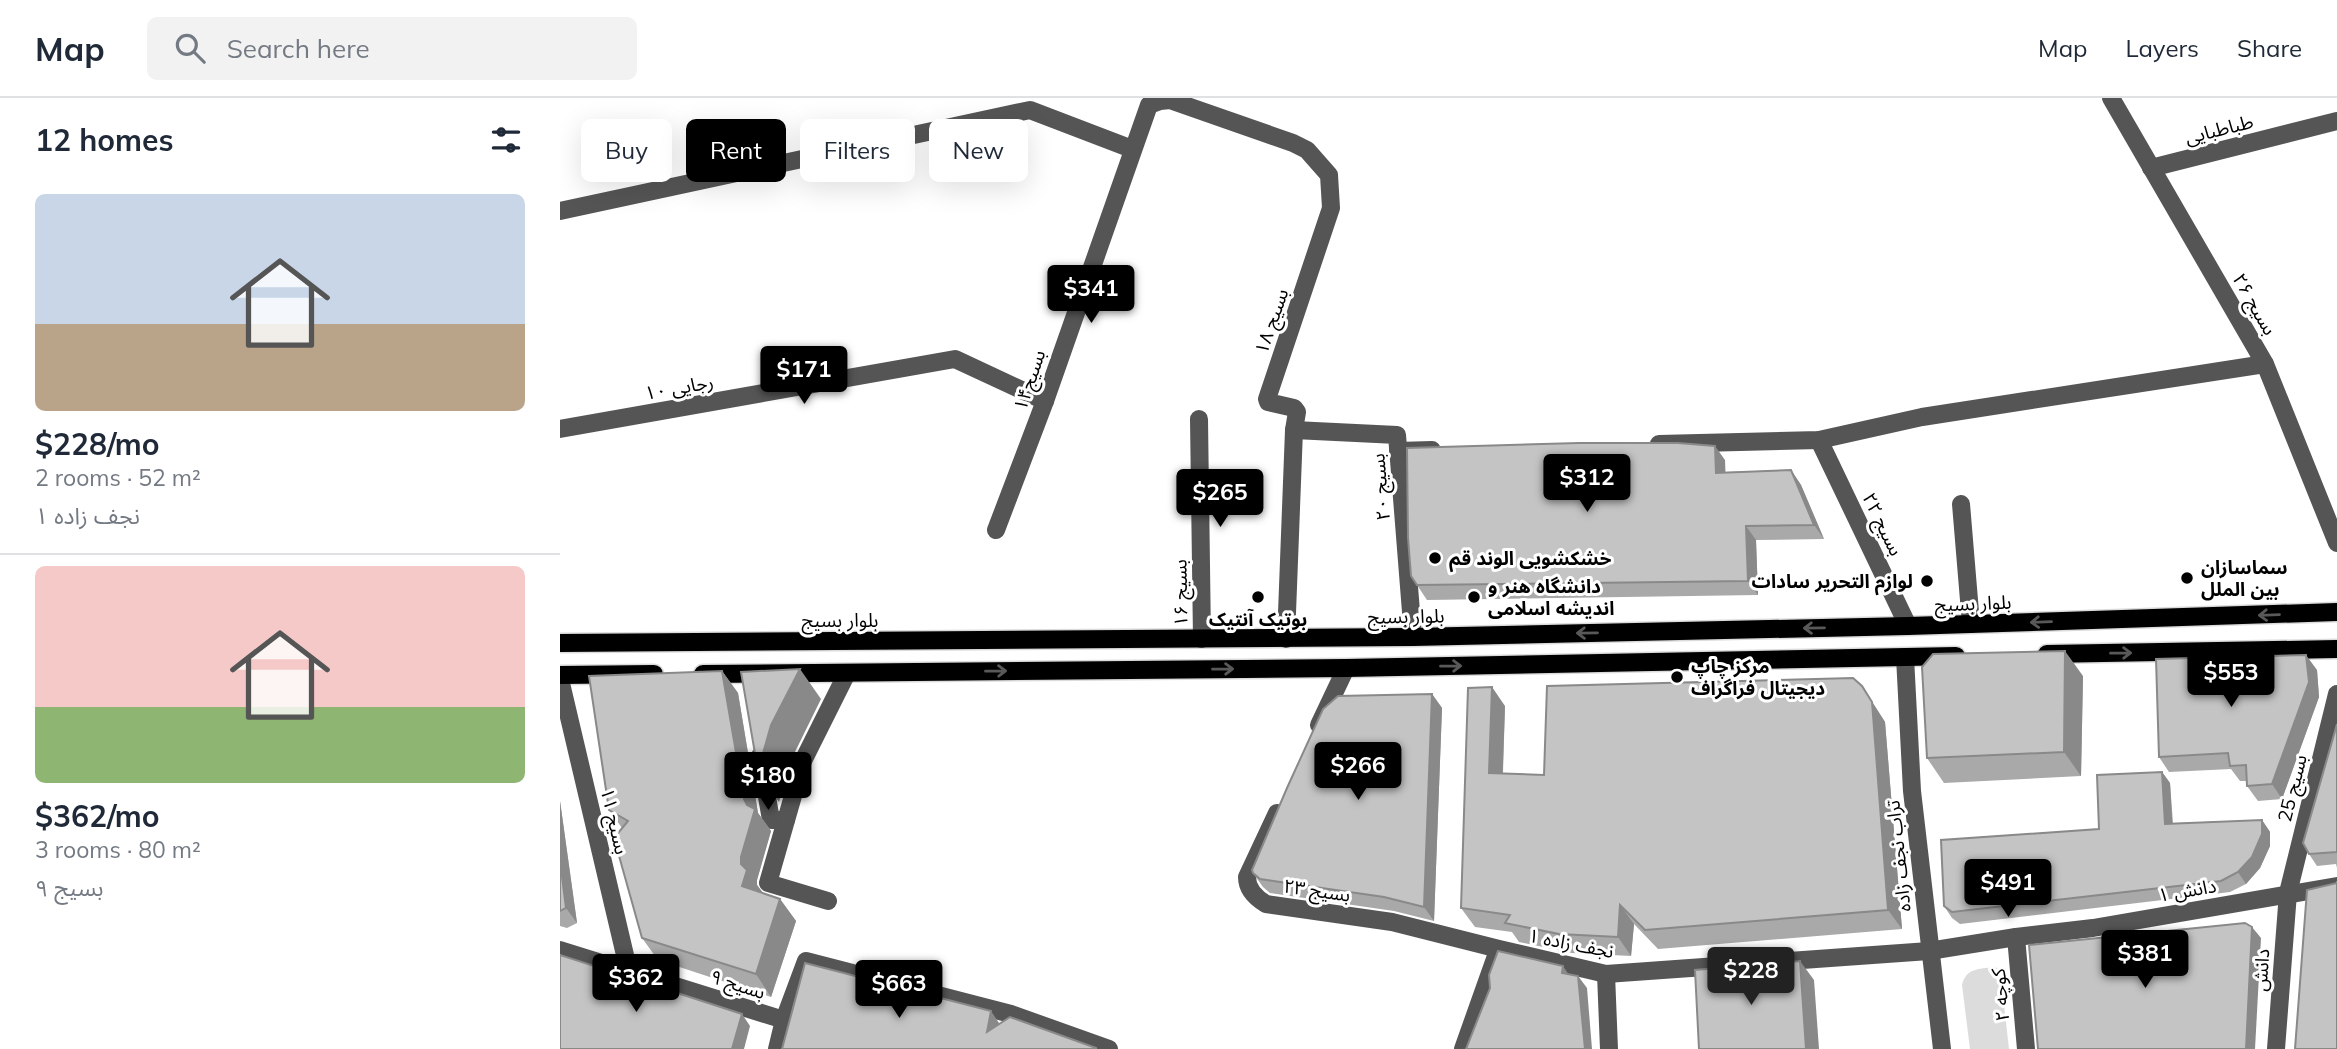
<!DOCTYPE html>
<meta charset="utf-8">
<style>
:root{--surface:#fff;--page:#f2f2f3;--text:#1f2937;--muted:#747a83;--line:#e0e1e3;--accent:#000}
body{margin:0;font-family:Mulish,"Noto Sans Arabic",sans-serif;background:var(--page);color:var(--text);height:100vh;display:flex;flex-direction:column;font-size:26px;white-space:nowrap}
*{box-sizing:border-box;margin:0}
p{font-size:23px;color:var(--muted)}
.icon{flex:none;width:38px;height:38px;fill:none;stroke:currentColor;stroke-width:2;stroke-linecap:round;stroke-linejoin:round}
.map{position:relative;flex:1;overflow:hidden}
.drawer{display:flex;flex-direction:column;background:var(--surface);width:560px}
.drawer>*{flex:none}
.guide{position:absolute;left:21px;top:21px;width:665px;height:63px;display:flex;gap:14px}
.price{position:absolute;translate:-50% -60px;padding:0 16px;border-radius:7px;background:var(--accent);color:#fff;font-size:23px;line-height:46px;filter:drop-shadow(0 2px 4px #0008)}
.price::after{content:'';position:absolute;left:50%;top:42px;width:21px;height:16px;margin-left:-10px;background:inherit;clip-path:polygon(0 0,100% 0,50% 100%)}
.price.current{background:#222;color:#fff}
ul{padding:0;list-style:none}
li{display:grid;align-content:center;gap:14px;height:371px;padding:0 35px}
li+li{border-top:2px solid var(--line)}
li span{display:grid;place-items:center;height:217px;border-radius:10px;color:#555}
li>.icon{margin-inline-start:auto}
span .icon{width:126px;height:126px;fill:#fffc;stroke-width:1}
li b{font-size:30px}
h2{display:flex;justify-content:space-between;align-items:center;height:84px;padding:0 35px;font-size:30px}
.chip{padding:0 24px;border-radius:10px;background:var(--surface);box-shadow:0 7px 28px #0002;font-size:24px;line-height:63px}
.chip.current{background:var(--accent);color:#fff}
header{display:flex;align-items:center;gap:42px;box-sizing:border-box;height:98px;padding:0 35px;background:var(--surface);border-bottom:2px solid var(--line)}
header strong{font-size:33px}
nav{display:flex;gap:38px;margin-inline-start:auto;font-size:24px}
.search{width:490px;height:63px;background:var(--page);display:flex;align-items:center;gap:18px;box-sizing:border-box;padding:0 24px;border-radius:10px;color:var(--muted);font-size:26px}
main{display:flex;flex:1;min-height:0}
.map>svg:first-child{display:block}
.green{fill:#dcdcdc}
.lines{fill:none;stroke-linecap:round;stroke-linejoin:round}
.major-casing{stroke:#dbdbdb;stroke-width:21}
.minor{stroke:#555;stroke-width:18}
.major{stroke:#000;stroke-width:18}
.wall{fill:#a9a9a9}
.shaded-wall{fill:#898989}
.building{fill:#c4c4c4;stroke:#898989;stroke-width:2}
.oneway{stroke:#595959}
.poi-dot{fill:#000;stroke:#fff;stroke-width:2.5}
.labels{text-anchor:middle;dominant-baseline:central;stroke-width:6;stroke-linejoin:round;paint-order:stroke}
.street-label{font-size:19px;fill:#000;stroke:#fff}
.poi-label{font-size:19px;font-weight:bold;fill:#000;stroke:#fff;text-anchor:start}
</style>
<header>
<strong>Map</strong>
<div class="search"><svg class="icon" aria-label="search" viewBox="0 0 24 24"><circle cx="10" cy="10" r="6"/><path d="M15 15l6 6"/></svg>Search here</div>
<nav><a>Map</a><a>Layers</a><a>Share</a></nav>
</header>
<main>
<section class="drawer">
<h2>12 homes<svg class="icon" aria-label="filters" viewBox="0 0 24 24"><path d="M4 7h16M4 17h16"/><circle cx="9" cy="7" r="2"/><circle cx="15" cy="17" r="2"/></svg></h2>
<ul>
<li><span style="background:linear-gradient(#c9d6e8 60%,#b9a48a 0)"><svg class="icon" aria-label="home" viewBox="0 0 24 24"><path d="M3 11l9-7 9 7M6 9v11h12V9"/></svg></span><div><b>$228/mo</b><p>2 rooms · 52 m²</p><p>نجف زاده ۱</p></div></li>
<li><span style="background:linear-gradient(#f6c9c9 65%,#8fb573 0)"><svg class="icon" aria-label="home" viewBox="0 0 24 24"><path d="M3 11l9-7 9 7M6 9v11h12V9"/></svg></span><div><b>$362/mo</b><p>3 rooms · 80 m²</p><p>بسیج ۹</p></div></li>
</ul>
</section>
<div class="map">
<svg width="1777" height="951" viewBox="0 0 1777 951">
<rect width="100%" height="100%" fill="#fff"/>
<path class="green" d="M1434 869 1440 871 1449 951H1410L1402 887C1406 870 1419 871 1434 869Z"/>
<g class="lines">
<defs>
<g id="major">
<path d="M0 545 853 539 1348 528 1777 514"/>
<path d="M1487 556 1777 551"/>
<path d="M143 576 786 570 1396 558"/>
<path d="M0 577 94 576"/>
</g>
</defs>
<use href="#major" class="major-casing"/>
<g class="minor">
<path d="M1551 0 1705 266 1777 445"/>
<path d="M1591 70 1777 23"/>
<path d="M0 113 470 12 572 51"/>
<path d="M639 321 642 541"/>
<path d="M0 331 395 261 485 303"/>
<path d="M734 332 837 337 853 539"/>
<path d="M1259 342 1348 528"/>
<path d="M1099 346 1259 342 1362 319 1705 266"/>
<path d="M838 353 872 352"/>
<path d="M1401 406 1411 526"/>
<path d="M436 432 485 303 589 7 600 3 610 2 733 45 747 52 769 77 771 110 707 301 708 304 734 310 737 314 734 332 726 541"/>
<path d="M1345 559 1352 693 1382 951"/>
<path d="M0 581 69 874"/>
<path d="M759 627 786 570"/>
<path d="M200 658 211 722H226"/>
<path d="M717 715 687 779C687 791 696 800 706 806L832 824 939 851 1046 876 1369 853 1456 839 1533 830 1777 788"/>
<path d="M268 803 208 785 243 663 287 575"/>
<path d="M1456 839 1466 951"/>
<path d="M0 852 224 922"/>
<path d="M1046 876 1049 951"/>
<path d="M217 951 224 922 246 863 451 916 549 951"/>
<path d="M903 951 936 858"/>
<path d="M1716 951 1728 795 1777 596"/>
</g>
<use href="#major" class="major"/>
</g>
<g class="wall">
<path d="M1165 362V374L1231 372 1241 387 1264 441 1196 442 1198 497 867 502 851 478Z"/>
<path d="M1757 572 1759 599 1722 701 1698 703 1687 688V683H1680L1671 671 1609 674 1599 659Z"/>
<path d="M162 573 178 595 198 715 211 733 197 782V787L203 795 220 801 236 823 211 899 98 862 82 840 62 730 49 712Z"/>
<path d="M1523 578 1521 678 1384 685 1367 660Z"/>
<path d="M1302 588 1325 624 1342 831 1098 851 1074 826 1071 858 1012 855 959 844 952 834 915 829 901 810 945 608 943 675 984 677Z"/>
<path d="M872 596 882 610 874 823 834 813 710 795 703 789 693 775Z"/>
<path d="M1777 626V770L1776 766 1757 768 1749 756Z"/>
<path d="M1602 674 1610 685 1613 725 1702 722 1710 734V748L1700 770 1686 786 1670 794 1400 826 1392 820 1384 808 1539 731Z"/>
<path d="M0 703 17 825 7 830 0 828Z"/>
</g>
<g class="shaded-wall">
<path d="M1155 348 1165 362 1166 389 1156 375Z"/>
<path d="M1231 372 1241 387 1264 441 1254 427Z"/>
<path d="M1186 428 1196 442 1198 497 1188 483Z"/>
<path d="M1505 553 1523 578 1521 678 1504 654Z"/>
<path d="M1746 557 1757 572 1759 599 1722 701 1712 686Z"/>
<path d="M240 571 261 601 233 658 219 704 198 673 211 627Z"/>
<path d="M162 573 178 595 198 715 211 733 197 782V787L203 795 182 788 181 759 184 701Z"/>
<path d="M1302 588 1325 624 1342 831 1328 812Z"/>
<path d="M932 589 945 608 942 694 929 675Z"/>
<path d="M872 596 882 610 874 823 864 809Z"/>
<path d="M1602 674 1610 685 1613 737 1605 726Z"/>
<path d="M0 703 17 825 6 810 0 763Z"/>
<path d="M1702 722 1710 734V748L1700 770 1686 786 1678 774Z"/>
<path d="M220 801 236 823 211 899 196 876Z"/>
<path d="M1060 807 1074 826 1071 858 1058 839Z"/>
<path d="M1692 829 1701 840 1695 951H1686Z"/>
<path d="M1240 863 1254 882 1259 951H1246Z"/>
<path d="M1003 868 1011 880 1002 875Z"/>
<path d="M1018 878 1027 890 1032 951H1025Z"/>
<path d="M431 913 439 925 435 946 427 934Z"/>
<path d="M182 916 190 928 184 951H172Z"/>
</g>
<g class="building">
<path d="M1019 345H1118L1155 348 1156 375 1231 372 1254 427 1186 428 1188 483 857 487 851 478 848 440 847 350Z"/>
<path d="M1505 553 1504 654 1367 660 1362 569 1373 556Z"/>
<path d="M1746 557 1749 584 1712 686 1687 688 1686 667 1670 668 1668 655 1599 659 1596 561Z"/>
<path d="M240 571 211 627 198 673 181 574Z"/>
<path d="M162 573 184 701 187 707 195 711 181 759V766L187 772 182 788 220 801 196 876 82 840 54 740 68 723 49 712 29 578Z"/>
<path d="M1293 580 1302 588 1312 604 1328 812 1085 832 1060 807 1058 839 999 836 945 825 950 817 901 810 908 590 932 589 929 675 984 677 987 588Z"/>
<path d="M872 596 864 809 824 799 700 781 693 775 692 772 727 690 763 611 778 598Z"/>
<path d="M1777 626V754L1749 756 1743 745Z"/>
<path d="M1602 674 1605 726 1702 722V736L1692 759 1678 774 1661 783 1392 814 1384 808 1381 742 1539 731 1537 677Z"/>
<path d="M0 763 6 810 0 813Z"/>
<path d="M1777 783V951H1735L1747 792 1777 785Z"/>
<path d="M1685 825 1692 829 1686 951H1478L1469 847Z"/>
<path d="M938 853 1003 868 1002 875 1018 878 1025 951H906L930 890 929 877Z"/>
<path d="M0 857 182 916 172 951H0Z"/>
<path d="M1240 863 1246 951H1139L1135 872Z"/>
<path d="M245 865 431 913 427 934 450 919 536 950V951H222Z"/>
</g>
<defs><path id="oneway-shaft" d="M-6 0H5M1.5-3L5.5 0L1.5 3" fill="none" stroke-width="1.6" stroke-linecap="round" stroke-linejoin="round" transform="scale(1.75)"/></defs>
<g class="oneway">
<use href="#oneway-shaft" transform="translate(1709 517) rotate(178)"/>
<use href="#oneway-shaft" transform="translate(1481 524) rotate(178)"/>
<use href="#oneway-shaft" transform="translate(1254 530) rotate(179)"/>
<use href="#oneway-shaft" transform="translate(1027 535) rotate(179)"/>
<use href="#oneway-shaft" transform="translate(1561 555) rotate(-1)"/>
<use href="#oneway-shaft" transform="translate(891 568) rotate(-1)"/>
<use href="#oneway-shaft" transform="translate(663 571) rotate(-1)"/>
<use href="#oneway-shaft" transform="translate(436 573) rotate(-1)"/>
</g>
<g class="poi-dot">
<circle cx="875" cy="460" r="7"/>
<circle cx="1627" cy="480" r="7"/>
<circle cx="1367" cy="483" r="7"/>
<circle cx="698" cy="499" r="7"/>
<circle cx="914" cy="499" r="7"/>
<circle cx="1117" cy="579" r="7"/>
</g>
<g class="labels">
<g class="street-label">
<text transform="translate(1659 31) rotate(-14)">طباطبایی</text>
<text transform="translate(1695 206) rotate(60)">بسیج ۲۶</text>
<text transform="translate(711 223) rotate(-71)">بسیج ۱۸</text>
<text transform="translate(469 282) rotate(-71)">بسیج۱۴</text>
<text transform="translate(119 289) rotate(-10)">رجایی ۱۰</text>
<text transform="translate(820 389) rotate(-95)">بسیج ۲۰</text>
<text transform="translate(1323 426) rotate(64)">بسیج ۲۲</text>
<text transform="translate(620 495) rotate(-91)">بسیج ۱۶</text>
<text transform="translate(1413 505) rotate(-2)">بلوار بسیج</text>
<text transform="translate(846 518) rotate(-1)">بلوار بسیج</text>
<text x="280" y="522">بلوار بسیج</text>
<text transform="translate(1732 690) rotate(-76)">بسیج 25</text>
<text transform="translate(55 723) rotate(77)">بسیج ۱۱</text>
<text transform="translate(1338 758) rotate(-96)">تراب نجف زاده</text>
<text transform="translate(757 792) rotate(8)">بسیج ۲۳</text>
<text transform="translate(1627 792) rotate(-10)">دانش ۱</text>
<text transform="translate(1011 845) rotate(11)">نجف زاده ۱</text>
<text transform="translate(1701 872) rotate(-86)">دانش</text>
<text transform="translate(178 886) rotate(18)">بسیج ۹</text>
<text transform="translate(1440 897) rotate(-95)">کوچه ۲</text>
</g>
<g class="poi-label">
<text x="889" y="460">خشکشویی الوند قم</text>
<text x="1641" y="469">سماسازان<tspan x="1641" dy="22">بین الملل</tspan></text>
<text x="1353" y="483" text-anchor="end">لوازم التحریر سادات</text>
<text x="928" y="488">دانشگاه هنر و<tspan x="928" dy="22">اندیشه اسلامی</tspan></text>
<text x="698" y="521" text-anchor="middle">بوتیک آنتیک</text>
<text x="1131" y="568">مرکز چاپ<tspan x="1131" dy="22">دیجیتال فراگراف</tspan></text>
</g>
</g>
</svg>
<b class="price" style="left:531px;top:227px">$341</b>
<b class="price" style="left:244px;top:308px">$171</b>
<b class="price" style="left:1027px;top:416px">$312</b>
<b class="price" style="left:660px;top:431px">$265</b>
<b class="price" style="left:1671px;top:611px">$553</b>
<b class="price" style="left:798px;top:704px">$266</b>
<b class="price" style="left:208px;top:714px">$180</b>
<b class="price" style="left:1448px;top:821px">$491</b>
<b class="price" style="left:1585px;top:892px">$381</b>
<b class="price current" style="left:1191px;top:909px">$228</b>
<b class="price" style="left:76px;top:916px">$362</b>
<b class="price" style="left:339px;top:922px">$663</b>
<div class="guide">
<a class="chip">Buy</a>
<a class="chip current">Rent</a>
<a class="chip">Filters</a>
<a class="chip">New</a>
</div>
</div>
</main>
